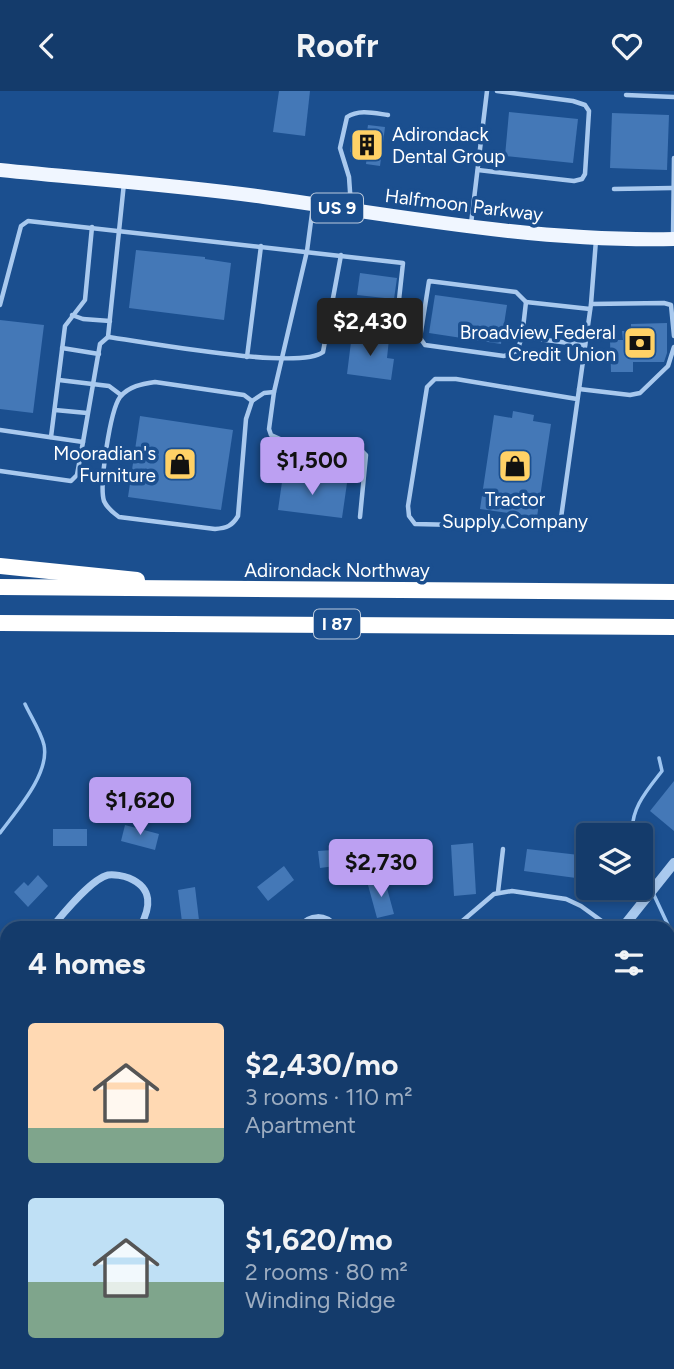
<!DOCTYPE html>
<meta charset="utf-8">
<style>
:root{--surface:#143b6b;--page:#214673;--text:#f1f3f6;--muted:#9dadc1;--line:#33557e;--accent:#bca0f2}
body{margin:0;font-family:Figtree,sans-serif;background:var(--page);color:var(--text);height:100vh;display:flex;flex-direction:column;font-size:26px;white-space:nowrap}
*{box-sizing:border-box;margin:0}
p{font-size:23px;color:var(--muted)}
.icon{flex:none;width:38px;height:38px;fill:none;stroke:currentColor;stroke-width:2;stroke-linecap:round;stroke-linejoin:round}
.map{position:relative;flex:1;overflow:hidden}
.details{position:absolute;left:0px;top:830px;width:676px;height:450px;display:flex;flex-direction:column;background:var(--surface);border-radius:21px 21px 0 0;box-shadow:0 4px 10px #0003,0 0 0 2px var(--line)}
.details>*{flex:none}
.buttons{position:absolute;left:576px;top:732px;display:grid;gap:14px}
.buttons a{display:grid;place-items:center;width:77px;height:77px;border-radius:7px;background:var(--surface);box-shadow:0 4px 10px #0003,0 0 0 2px var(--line);font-size:35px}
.price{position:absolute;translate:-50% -60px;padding:0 16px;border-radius:7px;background:var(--accent);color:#111;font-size:23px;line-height:46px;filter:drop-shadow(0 2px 4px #0008)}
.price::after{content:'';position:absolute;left:50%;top:42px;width:21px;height:16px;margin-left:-10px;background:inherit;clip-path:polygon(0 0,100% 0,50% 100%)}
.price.active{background:#222;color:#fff}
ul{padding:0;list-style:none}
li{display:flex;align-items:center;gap:21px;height:175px;padding:0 28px}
li span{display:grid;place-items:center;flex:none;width:196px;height:140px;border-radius:7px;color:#555}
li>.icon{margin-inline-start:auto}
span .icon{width:84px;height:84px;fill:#fffc;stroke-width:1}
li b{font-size:30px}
h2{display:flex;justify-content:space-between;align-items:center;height:84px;padding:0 28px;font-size:30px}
header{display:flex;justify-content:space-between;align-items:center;height:91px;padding:0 28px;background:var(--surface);font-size:32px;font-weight:700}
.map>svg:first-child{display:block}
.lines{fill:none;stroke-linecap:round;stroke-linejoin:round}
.stream{stroke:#9cc4f0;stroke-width:3.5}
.building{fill:#4478b7}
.service{stroke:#a9c9ee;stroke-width:4.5}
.minor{stroke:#a9c9ee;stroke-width:7}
.tertiary{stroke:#a9c9ee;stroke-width:10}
.primary{stroke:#f0f6ff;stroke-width:14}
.motorway{stroke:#fff;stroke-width:16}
.labels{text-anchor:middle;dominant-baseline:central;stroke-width:7;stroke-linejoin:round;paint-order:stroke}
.shield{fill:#1b4f8f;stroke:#bbcadd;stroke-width:2}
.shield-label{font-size:18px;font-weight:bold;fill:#fff}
.poi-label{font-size:19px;fill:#fff;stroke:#1b4f8f;text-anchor:end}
.street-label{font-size:19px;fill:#fff;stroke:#1b4f8f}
</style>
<header><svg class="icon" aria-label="back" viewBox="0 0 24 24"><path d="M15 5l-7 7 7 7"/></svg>Roofr<svg class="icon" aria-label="heart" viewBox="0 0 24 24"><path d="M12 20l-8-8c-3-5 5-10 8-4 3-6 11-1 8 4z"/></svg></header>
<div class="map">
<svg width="674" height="1278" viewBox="0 0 674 1278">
<rect width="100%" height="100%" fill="#1b4f8f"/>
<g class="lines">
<g class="stream">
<path d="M0 742C16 720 50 683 44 654 41 641 31 626 25 613"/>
<path d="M633 744C629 719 648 698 662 680L659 667"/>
<path d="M640 774 674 847"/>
</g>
</g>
<g class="building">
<path d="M279 0H310L305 45 273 41Z"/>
<path d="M509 21 578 28 573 72 505 65Z"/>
<path d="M612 22 669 24 667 79 610 77Z"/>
<path d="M368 34 385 36 380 75 366 73 367 64 350 61 352 46 366 47Z"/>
<path d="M136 159 205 166V168L231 172 224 229 129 217Z"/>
<path d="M360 182 397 187 394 208 357 204Z"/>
<path d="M435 204 507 214 501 253 429 242Z"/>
<path d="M0 229 44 234 33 322 0 318Z"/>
<path d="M667 232V262L664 271H633V281H611L610 249H623L622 240H631V233Z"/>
<path d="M352 243 389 248 387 267 394 268 391 289 347 283Z"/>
<path d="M513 320 534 324 533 330 551 333 537 426 480 418 494 324 512 327Z"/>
<path d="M140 325 233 339 221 419 128 406Z"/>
<path d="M283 384 347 392 342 427 278 419Z"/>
<path d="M674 690V740L650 720Z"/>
<path d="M125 734 159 743 155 759 121 750Z"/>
<rect x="53" y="738" width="34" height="17"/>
<path d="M473 752 476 803 454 805 451 754Z"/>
<path d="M347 758 349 786 336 787 335 775 320 777 318 760Z"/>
<path d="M527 758 579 764 576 787 524 780Z"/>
<path d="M284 775 294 789 268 810 257 796Z"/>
<path d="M38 784 48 795 28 816 14 801 24 791 28 795Z"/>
<path d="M385 790 394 823 377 827 368 794Z"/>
<path d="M195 796 199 829 182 831 178 799Z"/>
</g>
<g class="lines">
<g class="service">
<path d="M626 4 674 6"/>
<path d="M478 79 574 90 582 88 585 83 589 20 585 14 573 10 497 0"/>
<path d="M614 98 672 97"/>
<path d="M351 115 349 86 340 57 347 26C359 18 374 22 388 24"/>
<path d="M471 133 487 0"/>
<path d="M673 147 674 67"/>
<path d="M591 213 664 212 671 214 674 245"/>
<path d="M0 214 21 135 28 130 403 172 398 218 392 222 330 214"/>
<path d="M72 224 83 228 110 230"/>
<path d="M108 246C145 251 300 280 323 261L341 164"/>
<path d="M522 246 517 260 504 265 425 254 420 247 429 190 516 201 526 211"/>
<path d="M585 254 522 246 526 211 590 218"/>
<path d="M62 257 99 263"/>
<path d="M247 266 261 155"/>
<path d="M59 289 109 295 121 304"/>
<path d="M155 291 244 304 252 310 246 328 238 425C232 435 227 437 215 438L119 426C112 421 107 417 104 410 99 394 110 320 120 306 129 295 142 293 155 291Z"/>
<path d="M579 298 630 304 640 302 668 275 674 256"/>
<path d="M274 301 269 338 271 344 280 348 362 360 366 364 360 426"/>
<path d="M577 308 456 288H435L427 296 408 415 409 425 415 433 545 436 555 433 561 427 591 213 596 149"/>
<path d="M252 310 264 302 274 301 307 160 313 115"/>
<path d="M55 319 87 322"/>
<path d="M0 339 83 351 100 253 108 246 124 92"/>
<path d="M51 346 65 235 85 209 92 136"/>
<path d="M0 380 71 390 77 384 83 351"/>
<path d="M498 801 503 758"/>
<path d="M460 832 494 803 512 800 566 808 581 815 610 836"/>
</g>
<g class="minor">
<path d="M52 836C63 823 91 788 108 784 114 783 124 785 129 787 153 797 151 816 140 836"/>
<path d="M300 836C310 824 325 823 335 836"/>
<path d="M0 1242 7 1232"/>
<path d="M370 1272 374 1278"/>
</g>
<g class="tertiary">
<path d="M623 836 674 772"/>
<path d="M668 1173 674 1176"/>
<path d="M264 1278 269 1272"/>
</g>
<path class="primary" d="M0 79C88 88 176 94 264 106 399 125 536 151 674 148"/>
<g class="motorway">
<path d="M0 475 137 489"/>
<path d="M0 496 674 501"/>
<path d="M0 532 674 536"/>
</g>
</g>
<defs>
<symbol id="building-square" viewBox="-11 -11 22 22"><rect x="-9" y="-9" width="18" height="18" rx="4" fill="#ffd166" stroke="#1b4f8f"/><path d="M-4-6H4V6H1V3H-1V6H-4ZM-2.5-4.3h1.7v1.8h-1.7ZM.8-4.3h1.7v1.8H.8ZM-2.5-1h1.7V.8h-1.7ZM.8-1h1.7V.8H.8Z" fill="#111"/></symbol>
<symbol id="bank-square" viewBox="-11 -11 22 22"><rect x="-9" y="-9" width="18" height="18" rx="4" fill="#ffd166" stroke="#1b4f8f"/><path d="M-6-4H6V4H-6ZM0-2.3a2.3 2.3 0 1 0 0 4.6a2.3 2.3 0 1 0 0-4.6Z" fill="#111"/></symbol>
<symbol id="shop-square" viewBox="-11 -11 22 22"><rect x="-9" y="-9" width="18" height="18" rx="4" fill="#ffd166" stroke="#1b4f8f"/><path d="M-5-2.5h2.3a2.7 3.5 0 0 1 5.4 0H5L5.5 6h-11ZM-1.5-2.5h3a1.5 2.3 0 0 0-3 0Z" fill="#111"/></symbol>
</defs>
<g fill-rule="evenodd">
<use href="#building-square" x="348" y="35" width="38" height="38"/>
<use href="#bank-square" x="621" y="233" width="38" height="38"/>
<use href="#shop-square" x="161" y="354" width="38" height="38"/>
<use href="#shop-square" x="496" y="356" width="38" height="38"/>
</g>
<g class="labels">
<g class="shield">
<rect x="311" y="102.5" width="52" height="29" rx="5"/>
<rect x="314" y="518.5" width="46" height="29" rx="5"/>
</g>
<g class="shield-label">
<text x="337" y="117">US 9</text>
<text x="337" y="533">I 87</text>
</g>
<g class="poi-label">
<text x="392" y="43" text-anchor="start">Adirondack<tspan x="392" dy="22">Dental Group</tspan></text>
<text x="616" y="241">Broadview Federal<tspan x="616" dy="22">Credit Union</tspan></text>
<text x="156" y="362">Mooradian's<tspan x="156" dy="22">Furniture</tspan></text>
<text x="515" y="408" text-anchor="middle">Tractor<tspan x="515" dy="22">Supply Company</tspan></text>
</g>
<g class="street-label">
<text transform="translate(464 114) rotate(7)">Halfmoon Parkway</text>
<text x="337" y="479">Adirondack Northway</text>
</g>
</g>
</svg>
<div class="buttons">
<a><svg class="icon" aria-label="layers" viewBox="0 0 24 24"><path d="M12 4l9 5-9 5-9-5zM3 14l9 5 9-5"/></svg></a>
</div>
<b class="price active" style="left:370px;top:267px">$2,430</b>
<b class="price" style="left:312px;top:406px">$1,500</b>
<b class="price" style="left:140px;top:746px">$1,620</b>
<b class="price" style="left:381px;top:808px">$2,730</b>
<section class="details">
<h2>4 homes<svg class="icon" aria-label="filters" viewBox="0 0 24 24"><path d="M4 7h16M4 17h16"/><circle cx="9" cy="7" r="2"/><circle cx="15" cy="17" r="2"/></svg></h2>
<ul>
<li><span style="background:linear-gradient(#ffd9b3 75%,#7fa58c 0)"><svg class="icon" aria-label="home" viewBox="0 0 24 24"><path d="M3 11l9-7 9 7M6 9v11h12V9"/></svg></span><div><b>$2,430/mo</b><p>3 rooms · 110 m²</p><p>Apartment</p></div></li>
<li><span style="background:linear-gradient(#bfe0f5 60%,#7fa58c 0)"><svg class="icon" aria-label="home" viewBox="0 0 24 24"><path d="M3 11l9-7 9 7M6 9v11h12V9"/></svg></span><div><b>$1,620/mo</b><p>2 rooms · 80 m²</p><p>Winding Ridge</p></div></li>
</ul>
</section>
</div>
